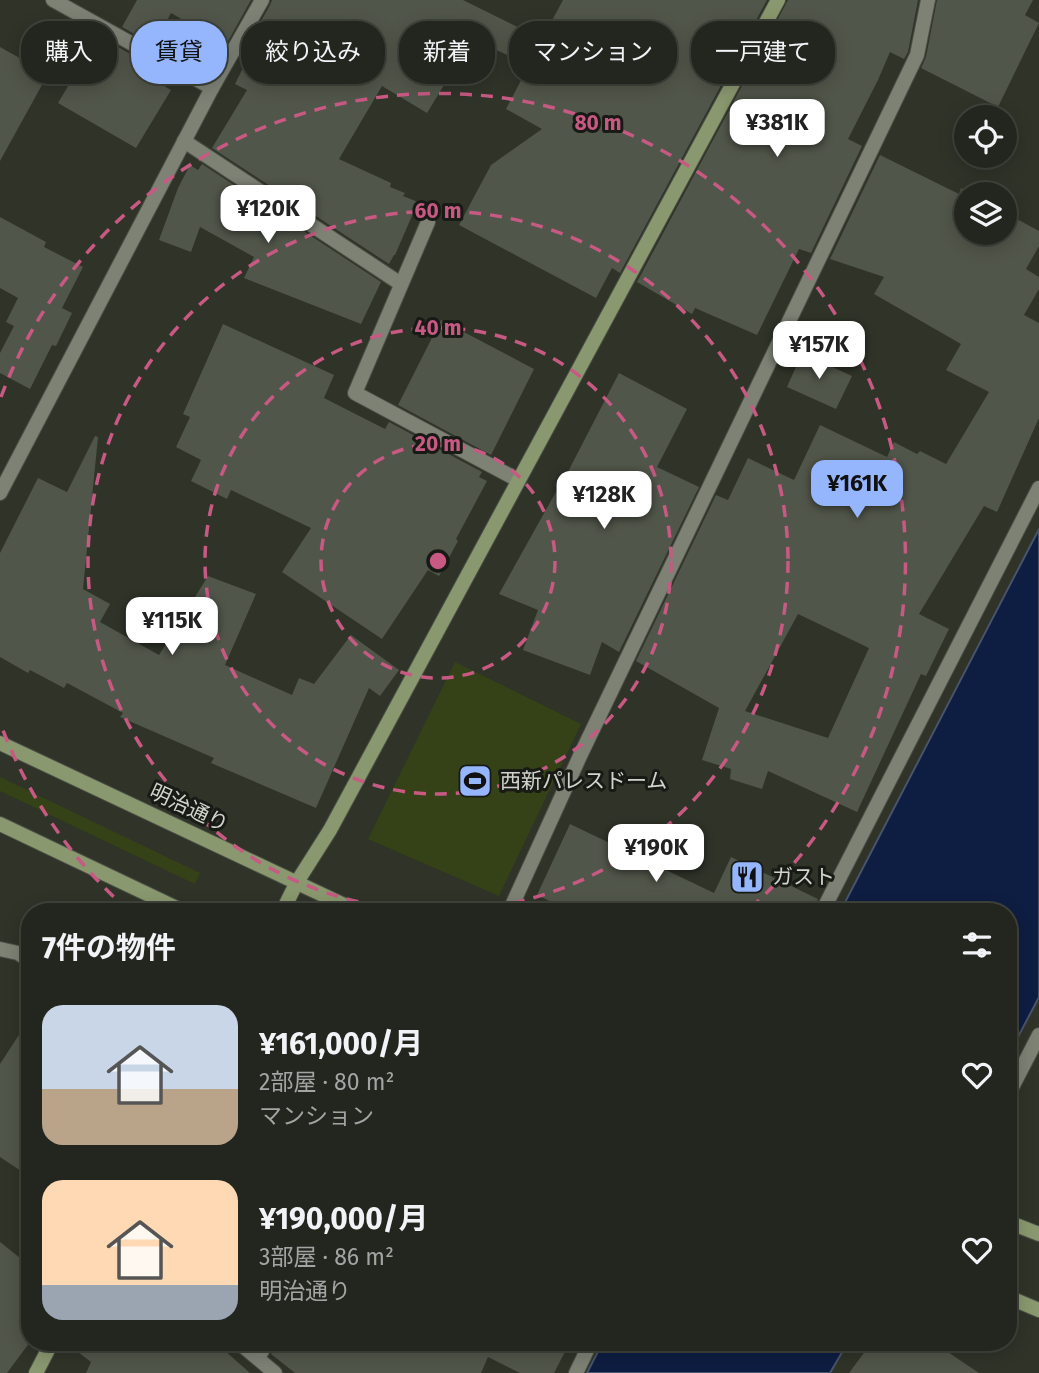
<!DOCTYPE html>
<html lang="ja">
<meta charset="utf-8">
<style>
:root{--surface:#23261e;--page:#2f322b;--text:#f1f3f6;--muted:#a3a5a4;--line:#40433c;--accent:#95b6fd}
body{margin:0;font-family:"Fira Sans","Noto Sans JP",sans-serif;background:var(--page);color:var(--text);height:100vh;display:flex;flex-direction:column;font-size:26px;white-space:nowrap}
*{box-sizing:border-box;margin:0}
p{font-size:23px;color:var(--muted)}
.icon{flex:none;width:38px;height:38px;fill:none;stroke:currentColor;stroke-width:2;stroke-linecap:round;stroke-linejoin:round}
.map{position:relative;flex:1;overflow:hidden}
.details{position:absolute;left:21px;top:903px;width:996px;height:448px;display:flex;flex-direction:column;background:var(--surface);border-radius:28px;box-shadow:0 4px 18px #0003,0 0 0 2px var(--line)}
.details>*{flex:none}
.banner{position:absolute;left:21px;top:21px;width:998px;height:63px;display:flex;gap:14px}
.tools{position:absolute;left:954px;top:105px;display:grid;gap:14px}
.tools a{display:grid;place-items:center;width:63px;height:63px;border-radius:50%;background:var(--surface);box-shadow:0 4px 18px #0003,0 0 0 2px var(--line);font-size:35px}
.price{position:absolute;translate:-50% -60px;padding:0 16px;border-radius:14px;background:#fff;color:#222;font-size:23px;line-height:46px;filter:drop-shadow(0 2px 4px #0008)}
.price::after{content:'';position:absolute;left:50%;top:42px;width:21px;height:16px;margin-left:-10px;background:inherit;clip-path:polygon(0 0,100% 0,50% 100%)}
.price.selected{background:var(--accent);color:#111}
ul{padding:0;list-style:none}
li{display:flex;align-items:center;gap:21px;height:175px;padding:0 21px}
li span{display:grid;place-items:center;flex:none;width:196px;height:140px;border-radius:21px;color:#555}
li>.icon{margin-inline-start:auto}
span .icon{width:84px;height:84px;fill:#fffc;stroke-width:1}
li b{font-size:30px}
h2{display:flex;justify-content:space-between;align-items:center;height:84px;padding:0 21px;font-size:30px}
.pill{padding:0 24px;border-radius:28px;background:var(--surface);box-shadow:0 4px 18px #0003,0 0 0 2px var(--line);font-size:24px;line-height:63px}
.pill.selected{background:var(--accent);color:#111}
.map>svg:first-child{display:block}
.green{fill:#354217}
.water{fill:#0e1d42;stroke:#48546b;stroke-width:2}
.building{fill:#51564a;fill-rule:evenodd}
.lines{fill:none;stroke-linecap:round;stroke-linejoin:round}
.street-casing{stroke:#4b4f45;stroke-width:16}
.secondary-casing{stroke:#4b4f45;stroke-width:16}
.street{stroke:#7d8275;stroke-width:14}
.secondary{stroke:#8a986f;stroke-width:14}
.ring{fill:none;stroke:#c75983;stroke-width:3.5;stroke-dasharray:12 9}
.labels{text-anchor:middle;dominant-baseline:central;stroke-width:6;stroke-linejoin:round;paint-order:stroke}
.poi-label{font-size:21px;fill:#d1d3cc;stroke:#181a15;text-anchor:start}
.street-label{font-size:21px;fill:#d1d3cc;stroke:#181a15}
.centre{fill:#c75983;stroke:#181a15;stroke-width:3.5}
.ring-label{font-size:21px;text-anchor:middle;font-weight:bold;fill:#c75983;stroke:#181a15;stroke-width:6;stroke-linejoin:round;paint-order:stroke}
</style>
<div class="map">
<svg width="1039" height="1373" viewBox="0 0 1039 1373">
<rect width="100%" height="100%" fill="#2f3328"/>
<g class="green">
<path d="M455 662 581 724 499 896 368 839Z"/>
<path d="M0 777 200 873 195 884 0 791Z"/>
</g>
<g class="water">
<path d="M1039 529V997L1008 1056V912H840Z"/>
<path d="M603 1342H848L830 1373H587Z"/>
</g>
<g class="building">
<path d="M137 0H251L226 45 171 13 154 45 122 27Z"/>
<path d="M272 0H463L542 39 563 0H767L620 273 612 268 596 298 459 225 491 165 542 129 506 109 529 65 472 39 427 113 382 86 339 159 391 183 390 187 405 193 403 196 418 202 395 255H394L389 264 212 148 247 90 235 84 246 62 241 57 270 5Z"/>
<path d="M788 0H918L908 52 904 59 890 52 878 80 848 139 862 146 811 253 799 249 757 335 695 308 692 314 637 282Z"/>
<path d="M937 0H1033L1025 15 1039 23 998 107 921 68 926 57Z"/>
<path d="M93 44 109 53 113 44 144 62 139 71 171 90 136 148 58 103Z"/>
<path d="M0 47 48 74 0 161Z"/>
<path d="M880 155 959 194 961 188 972 194H966V233H1004V212L1039 231V246L1026 269 1039 277V289L1024 315 1039 323V418L997 512 984 506 919 614 949 629 926 676 921 674 857 812 768 771 762 789 730 779 731 769 702 760 719 708 636 661 716 495 728 500 748 458 794 480 820 425 887 457 894 442 917 454 920 451 946 464 989 392 946 370 961 344 874 294 884 277 830 259ZM798 614 869 648 828 738 745 711Z"/>
<path d="M202 164 381 282 361 324 244 278 254 257 200 227 191 252 159 240 178 188 190 165 198 170Z"/>
<path d="M0 217 46 242 44 247 83 267 62 308 72 313 56 346 52 345 30 389 0 373V353L14 326 6 322 18 298 0 288Z"/>
<path d="M441 320 534 369 491 455 398 405Z"/>
<path d="M223 324 334 375 324 398 385 429 389 422 482 472 479 477 487 481 456 539 458 541 439 576 428 570 382 639 282 572 311 528 231 490 227 499 191 481 201 460 176 447 190 417 183 414Z"/>
<path d="M802 353 852 376 836 409 787 387Z"/>
<path d="M619 373 687 409 657 467 699 487 619 652 602 642 590 675 523 650 538 610 499 594 557 490 558 491Z"/>
<path d="M95 436 98 437 83 589 110 604 100 622 159 655 208 576 256 594 225 665 292 695 299 678 314 684 351 635 399 670 380 696 369 688 316 808 211 763 214 758 120 717 123 713 67 683 64 688 30 670 28 673 0 657V553L38 478 67 492Z"/>
<path d="M570 824 714 893 731 857 818 899 812 912H572L537 895Z"/>
<path d="M30 1018V1177L0 1157V1064Z"/>
<path d="M0 1242 30 1266V1342L7 1373H0Z"/>
<path d="M65 1342H215L250 1373H86L91 1362Z"/>
<path d="M277 1342H570L554 1373H520L488 1357 481 1373H295L271 1354Z"/>
<path d="M872 1342H933L979 1373H849Z"/>
</g>
<g class="lines">
<defs>
<g id="street">
<path d="M53 0 212 88"/>
<path d="M184 141 401 284"/>
<path d="M428 222 355 393 518 480"/>
<path d="M0 493 212 88 262 0"/>
<path d="M509 912 580 756 917 55 928 0"/>
<path d="M822 912 1039 488"/>
<path d="M0 949 18 953 30 961"/>
<path d="M1008 1095 1039 1035"/>
<path d="M238 1342 275 1373"/>
<path d="M258 1358 267 1342"/>
<path d="M576 1373 591 1342"/>
</g>
<g id="secondary">
<path d="M0 743 359 912"/>
<path d="M0 824 185 912"/>
<path d="M282 912 297 882 330 830 778 0"/>
<path d="M1008 1222 1039 1234"/>
<path d="M1008 1297 1039 1310"/>
<path d="M36 1373 52 1342"/>
</g>
</defs>
<use href="#street" class="street-casing"/>
<use href="#secondary" class="secondary-casing"/>
<use href="#street" class="street"/>
<use href="#secondary" class="secondary"/>
</g>
<g class="ring">
<circle cx="438" cy="561" r="117"/>
<circle cx="438" cy="561" r="233"/>
<circle cx="438" cy="561" r="350"/>
<path d="M129 911A467 467 0 0 1 1 725M1 397A467 467 0 1 1 747 911"/>
</g>
<defs>
<symbol id="stadium-square" viewBox="-11 -11 22 22"><rect x="-9" y="-9" width="18" height="18" rx="4" fill="#95b6fd" stroke="#181a15"/><path d="M0-5a6.5 5 0 1 0 0 10a6.5 5 0 1 0 0-10ZM-3.5-1.8h7v3.6h-7Z" fill="#111"/></symbol>
<symbol id="restaurant-square" viewBox="-11 -11 22 22"><rect x="-9" y="-9" width="18" height="18" rx="4" fill="#95b6fd" stroke="#181a15"/><path d="M-5-6h1v4h1v-4h1v4h1v-4h1v5L-1.5 .5V6h-2V.5L-5-1ZM5-6V6H3V1.5H1.5Q1.5-4 5-6Z" fill="#111"/></symbol>
</defs>
<g fill-rule="evenodd">
<use href="#stadium-square" x="456" y="762" width="38" height="38"/>
<use href="#restaurant-square" x="728" y="858" width="38" height="38"/>
</g>
<g class="labels">
<g class="poi-label">
<text x="500" y="781">西新パレスドーム</text>
<text x="772" y="877">ガスト</text>
</g>
<g class="street-label">
<text transform="translate(189 808) rotate(25)">明治通り</text>
</g>
</g>
<circle cx="438" cy="561" r="10" class="centre"/>
<g class="ring-label">
<text x="598" y="130">80 m</text>
<text x="438" y="218">60 m</text>
<text x="438" y="335">40 m</text>
<text x="438" y="451">20 m</text>
</g>
</svg>
<div class="tools">
<a><svg class="icon" aria-label="locate" viewBox="0 0 24 24"><circle cx="12" cy="12" r="6"/><path d="M12 2v4M12 18v4M2 12h4M18 12h4"/></svg></a>
<a><svg class="icon" aria-label="layers" viewBox="0 0 24 24"><path d="M12 4l9 5-9 5-9-5zM3 14l9 5 9-5"/></svg></a>
</div>
<b class="price" style="left:777px;top:159px">¥381K</b>
<b class="price" style="left:268px;top:245px">¥120K</b>
<b class="price" style="left:819px;top:381px">¥157K</b>
<b class="price selected" style="left:857px;top:520px">¥161K</b>
<b class="price" style="left:604px;top:531px">¥128K</b>
<b class="price" style="left:172px;top:657px">¥115K</b>
<b class="price" style="left:656px;top:884px">¥190K</b>
<div class="banner">
<a class="pill">購入</a>
<a class="pill selected">賃貸</a>
<a class="pill">絞り込み</a>
<a class="pill">新着</a>
<a class="pill">マンション</a>
<a class="pill">一戸建て</a>
</div>
<section class="details">
<h2>7件の物件<svg class="icon" aria-label="filters" viewBox="0 0 24 24"><path d="M4 7h16M4 17h16"/><circle cx="9" cy="7" r="2"/><circle cx="15" cy="17" r="2"/></svg></h2>
<ul>
<li><span style="background:linear-gradient(#c9d6e8 60%,#b9a48a 0)"><svg class="icon" aria-label="home" viewBox="0 0 24 24"><path d="M3 11l9-7 9 7M6 9v11h12V9"/></svg></span><div><b>¥161,000/月</b><p>2部屋 · 80 m²</p><p>マンション</p></div><svg class="icon" aria-label="heart" viewBox="0 0 24 24"><path d="M12 20l-8-8c-3-5 5-10 8-4 3-6 11-1 8 4z"/></svg></li>
<li><span style="background:linear-gradient(#ffd9b3 75%,#9aa5b1 0)"><svg class="icon" aria-label="home" viewBox="0 0 24 24"><path d="M3 11l9-7 9 7M6 9v11h12V9"/></svg></span><div><b>¥190,000/月</b><p>3部屋 · 86 m²</p><p>明治通り</p></div><svg class="icon" aria-label="heart" viewBox="0 0 24 24"><path d="M12 20l-8-8c-3-5 5-10 8-4 3-6 11-1 8 4z"/></svg></li>
</ul>
</section>
</div>
